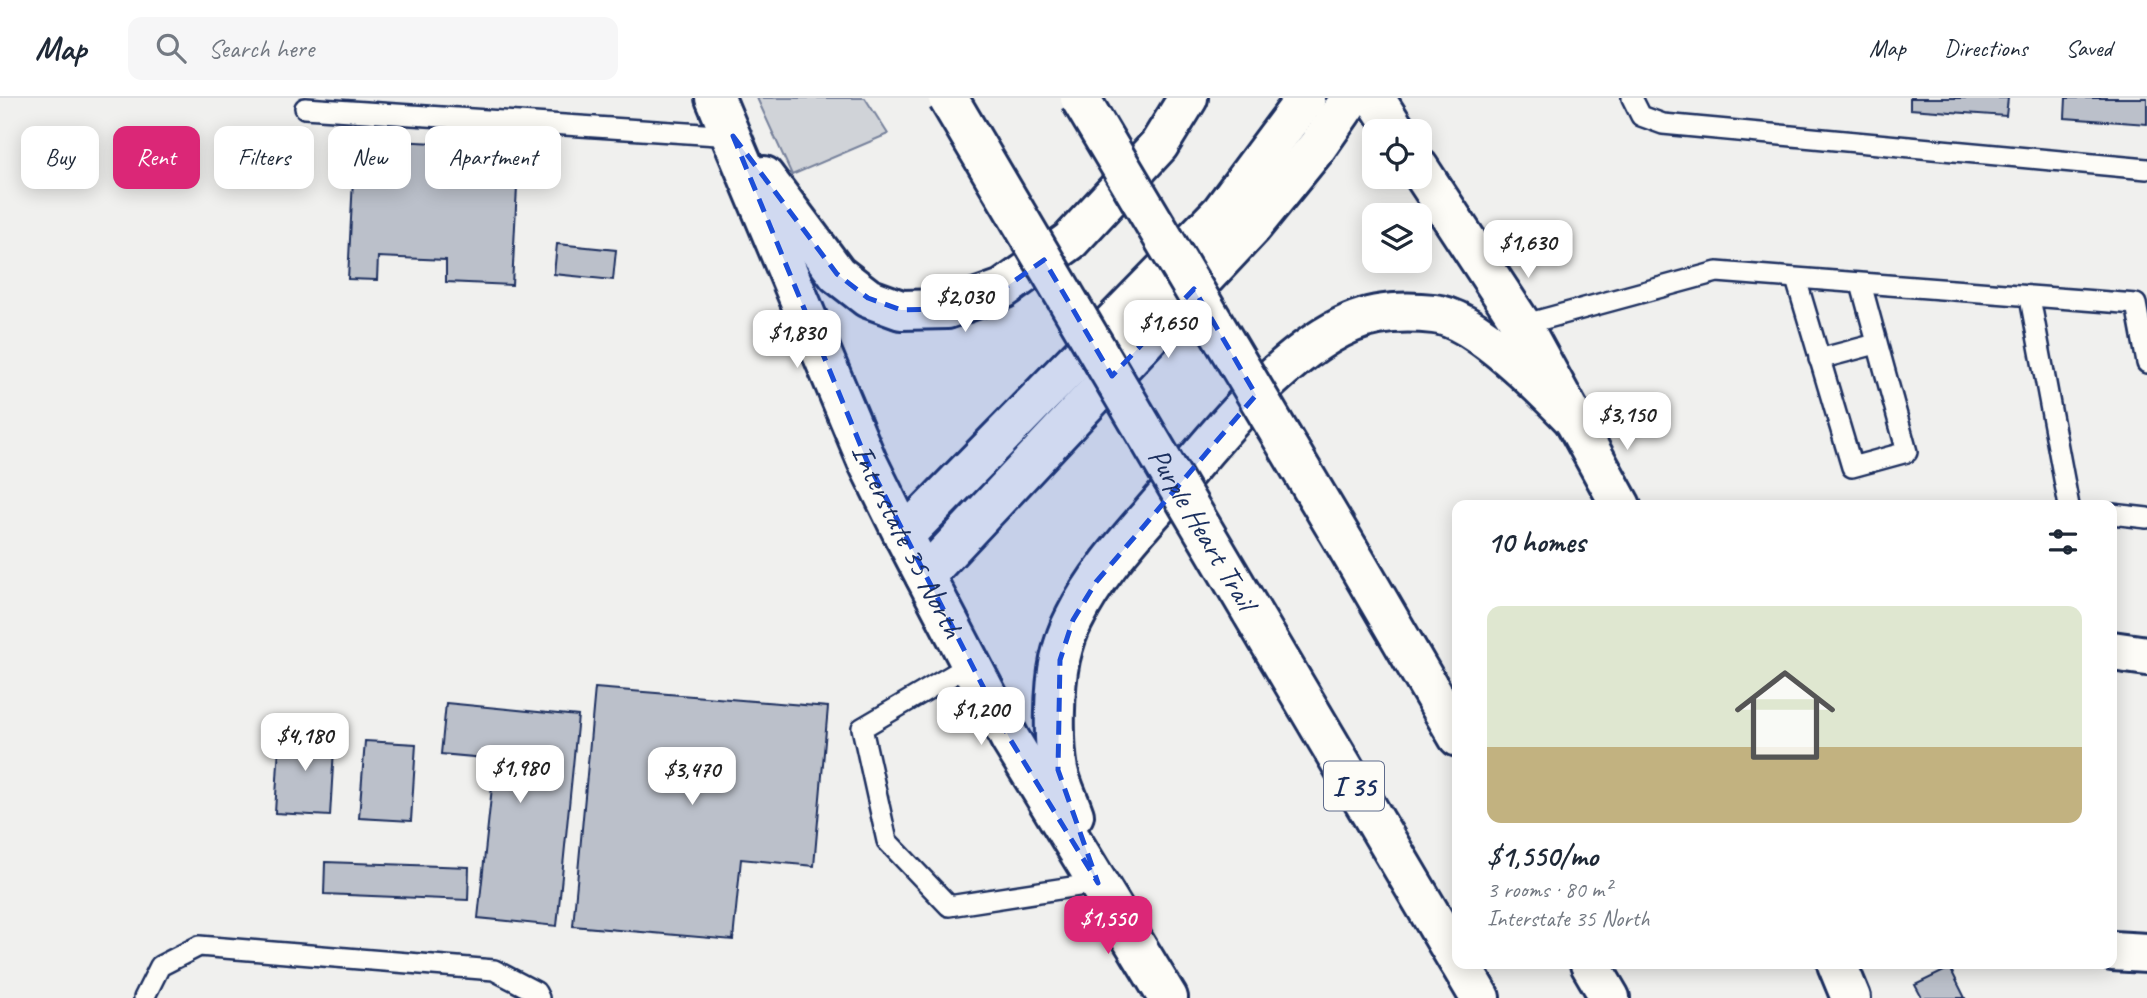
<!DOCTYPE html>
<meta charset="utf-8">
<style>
:root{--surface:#fff;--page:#f6f6f7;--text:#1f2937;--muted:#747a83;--line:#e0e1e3;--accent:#db2777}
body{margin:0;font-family:Caveat,sans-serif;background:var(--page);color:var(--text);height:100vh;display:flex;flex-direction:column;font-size:26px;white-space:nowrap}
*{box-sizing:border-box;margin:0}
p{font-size:23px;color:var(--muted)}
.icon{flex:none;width:38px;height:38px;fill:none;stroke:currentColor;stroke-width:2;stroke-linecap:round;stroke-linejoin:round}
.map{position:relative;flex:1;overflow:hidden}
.sheet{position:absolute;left:1452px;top:402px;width:665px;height:469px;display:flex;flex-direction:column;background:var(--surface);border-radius:14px;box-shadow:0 4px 18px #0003}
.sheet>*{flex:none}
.top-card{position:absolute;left:21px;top:28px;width:665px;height:63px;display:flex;gap:14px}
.controls{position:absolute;left:1362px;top:21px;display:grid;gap:14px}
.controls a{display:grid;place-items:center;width:70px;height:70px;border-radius:14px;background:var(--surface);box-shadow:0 4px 18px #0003;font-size:35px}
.price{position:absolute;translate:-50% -60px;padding:0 16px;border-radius:14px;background:#fff;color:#222;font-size:23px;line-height:46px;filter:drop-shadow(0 2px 4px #0008)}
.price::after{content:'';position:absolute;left:50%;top:42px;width:21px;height:16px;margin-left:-10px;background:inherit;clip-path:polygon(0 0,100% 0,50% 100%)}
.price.selected{background:var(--accent);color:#fff}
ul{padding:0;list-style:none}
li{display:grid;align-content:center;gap:14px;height:371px;padding:0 35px}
li span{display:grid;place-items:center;height:217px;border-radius:14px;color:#555}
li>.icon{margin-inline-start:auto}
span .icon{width:126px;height:126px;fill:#fffc;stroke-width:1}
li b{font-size:30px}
h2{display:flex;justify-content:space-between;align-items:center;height:84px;padding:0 35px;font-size:30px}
.chip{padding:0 24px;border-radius:14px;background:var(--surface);box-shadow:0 4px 18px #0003;font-size:24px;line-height:63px}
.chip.selected{background:var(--accent);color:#fff}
header{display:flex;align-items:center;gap:42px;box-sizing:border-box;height:98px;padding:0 35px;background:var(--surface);border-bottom:2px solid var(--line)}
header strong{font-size:33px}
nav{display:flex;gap:38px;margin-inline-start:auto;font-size:24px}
.search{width:490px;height:63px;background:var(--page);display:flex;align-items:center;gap:18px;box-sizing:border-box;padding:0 24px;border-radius:14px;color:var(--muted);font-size:26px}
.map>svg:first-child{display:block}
.green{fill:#d0d3d8;stroke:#76819b;stroke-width:2}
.building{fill:#bbc0ca;stroke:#1b2f5e;stroke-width:2}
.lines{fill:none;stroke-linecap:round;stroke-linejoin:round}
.service-casing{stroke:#1b2f5e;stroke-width:24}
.minor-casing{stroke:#1b2f5e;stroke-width:44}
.secondary-casing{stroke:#1b2f5e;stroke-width:44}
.motorway-casing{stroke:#1b2f5e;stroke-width:44}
.service{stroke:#fdfcf7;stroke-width:19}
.minor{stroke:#fdfcf7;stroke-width:38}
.secondary{stroke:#fdfcf7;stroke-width:38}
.motorway{stroke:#fdfcf7;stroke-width:38}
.motorway-bridge-casing{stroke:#1b2f5e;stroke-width:44;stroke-linecap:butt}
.motorway-bridge{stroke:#fdfcf7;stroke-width:38}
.marked{fill:#1d4ed8;fill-opacity:0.2;stroke:#1d4ed8;stroke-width:5;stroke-dasharray:14 9;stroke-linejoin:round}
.labels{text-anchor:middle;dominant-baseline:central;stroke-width:5;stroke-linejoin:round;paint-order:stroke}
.shield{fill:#fdfcf7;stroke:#5f6c8c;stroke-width:2}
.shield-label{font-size:28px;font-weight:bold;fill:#1b2f5e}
.street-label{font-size:30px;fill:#1b2f5e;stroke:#fdfcf7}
</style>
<header>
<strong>Map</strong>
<div class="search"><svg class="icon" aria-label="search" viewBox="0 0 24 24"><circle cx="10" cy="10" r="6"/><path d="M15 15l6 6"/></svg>Search here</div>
<nav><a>Map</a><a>Directions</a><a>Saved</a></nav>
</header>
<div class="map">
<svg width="2147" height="900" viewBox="0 0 2147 900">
<rect width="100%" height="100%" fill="#f0f0ee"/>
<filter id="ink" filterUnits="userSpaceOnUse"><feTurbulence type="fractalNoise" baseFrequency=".0143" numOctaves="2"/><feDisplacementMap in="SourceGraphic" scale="14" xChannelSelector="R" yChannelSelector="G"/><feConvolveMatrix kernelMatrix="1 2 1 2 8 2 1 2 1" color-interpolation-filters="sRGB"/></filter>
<g filter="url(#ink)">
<path class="green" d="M757 0H865L888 36 792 77Z"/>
<g class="building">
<path d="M1910 0H2008L2006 18 1910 11Z"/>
<path d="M2066 0H2147V26L2065 20Z"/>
<path d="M355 41 519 49 512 187 446 184V162L378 159 377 182 348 181Z"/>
<path d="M557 146 616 152 613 182 554 176Z"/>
<path d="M595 590 828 609 814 768 741 761 733 842 573 828Z"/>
<path d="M446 605 578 618 557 828 478 820 495 661 441 656Z"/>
<path d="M280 631 335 634 330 718 275 715Z"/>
<path d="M365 643 416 646 411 723 359 720Z"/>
<path d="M325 764 469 769 468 802 324 796Z"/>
<path d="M1950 870 1965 900H1922L1915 887Z"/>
</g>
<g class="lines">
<defs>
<g id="service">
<path d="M1632 0 1641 18 1663 26 2147 71"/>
<path d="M305 10 733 38"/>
<path d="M1796 181 1852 369 1907 354 1861 186"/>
<path d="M2030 200 2069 408"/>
<path d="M1522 227 1717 174 2136 206 2147 265"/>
<path d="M1819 261 1876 246"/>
<path d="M2112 416 2147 420"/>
<path d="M971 566 862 630 887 743 949 808 1098 785"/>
<path d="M144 900 160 868 199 848 494 872 536 894 539 900"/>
</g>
<g id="minor">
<path d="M2112 553 2147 558"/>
<path d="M2112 853 2147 855"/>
</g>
<g id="secondary">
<path id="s1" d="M715 0 867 363 904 438 1010 641 1168 900"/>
<path d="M1375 0 1396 33"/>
<path d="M1419 70 1522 227 1621 408"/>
<path d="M764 78 837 176 868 200 901 212 947 211 1003 191 1070 143 1159 47 1188 0"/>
<path d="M904 438 1221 114 1306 0"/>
<path d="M925 478 1251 130 1317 49 1351 0"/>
<path d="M1074 717C1069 702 1061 687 1058 672 1053 643 1054 589 1060 561 1063 548 1068 532 1074 521 1096 476 1131 439 1163 402 1212 344 1279 256 1351 225 1376 214 1407 213 1434 216 1477 220 1550 297 1580 328"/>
<path d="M1837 866 1851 900"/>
</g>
<g id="motorway">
<path d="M1349 452 1458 639"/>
<path d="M1251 513 1458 863"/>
<path d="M1460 866 1480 900"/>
<path d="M1590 866 1610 900"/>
</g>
</defs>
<use href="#service" class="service-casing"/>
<use href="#minor" class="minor-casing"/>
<use href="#secondary" class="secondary-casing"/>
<use href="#motorway" class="motorway-casing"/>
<use href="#service" class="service"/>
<use href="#minor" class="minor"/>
<use href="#secondary" class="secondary"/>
<use href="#motorway" class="motorway"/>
<defs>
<g id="motorway-bridge">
<path id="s2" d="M948 0 1251 513"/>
<path d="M1080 0 1349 452"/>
</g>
</defs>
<use href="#motorway-bridge" class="motorway-bridge-casing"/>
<use href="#motorway-bridge" class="motorway-bridge"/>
</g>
</g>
<path class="marked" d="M733 38 837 176 868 200 901 212 947 211 1003 191 1044 162 1112 278 1194 191 1256 297 1096 484 1073 522 1060 562 1058 672 1098 785 1010 641 867 363Z"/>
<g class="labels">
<rect class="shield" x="1324" y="663.5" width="60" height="49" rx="5"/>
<g class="shield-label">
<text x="1354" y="688">I 35</text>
</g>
<g class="street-label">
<text stroke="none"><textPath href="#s2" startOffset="500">Purple Heart Trail</textPath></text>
<text stroke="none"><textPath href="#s1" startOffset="483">Interstate 35 North</textPath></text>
</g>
</g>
</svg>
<div class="controls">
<a><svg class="icon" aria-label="locate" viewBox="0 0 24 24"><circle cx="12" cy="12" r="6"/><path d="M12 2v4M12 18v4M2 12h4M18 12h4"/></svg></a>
<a><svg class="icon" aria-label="layers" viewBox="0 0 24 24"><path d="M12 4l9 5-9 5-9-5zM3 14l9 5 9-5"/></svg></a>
</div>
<b class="price" style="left:1528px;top:182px">$1,630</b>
<b class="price" style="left:965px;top:236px">$2,030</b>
<b class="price" style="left:1168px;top:262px">$1,650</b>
<b class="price" style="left:797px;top:272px">$1,830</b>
<b class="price" style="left:1627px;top:354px">$3,150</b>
<b class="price" style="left:981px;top:649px">$1,200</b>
<b class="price" style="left:305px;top:675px">$4,180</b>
<b class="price" style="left:520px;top:707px">$1,980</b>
<b class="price" style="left:692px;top:709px">$3,470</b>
<b class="price selected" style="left:1108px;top:858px">$1,550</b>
<div class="top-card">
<a class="chip">Buy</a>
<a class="chip selected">Rent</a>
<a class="chip">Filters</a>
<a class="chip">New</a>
<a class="chip">Apartment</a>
</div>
<section class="sheet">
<h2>10 homes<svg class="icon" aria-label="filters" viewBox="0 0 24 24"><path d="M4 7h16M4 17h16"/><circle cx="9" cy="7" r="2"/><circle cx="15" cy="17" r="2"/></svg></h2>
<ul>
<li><span style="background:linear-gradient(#dfe7d0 65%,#c2b280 0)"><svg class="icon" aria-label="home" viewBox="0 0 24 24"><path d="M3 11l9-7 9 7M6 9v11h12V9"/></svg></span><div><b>$1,550/mo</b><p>3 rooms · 80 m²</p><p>Interstate 35 North</p></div></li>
</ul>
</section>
</div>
